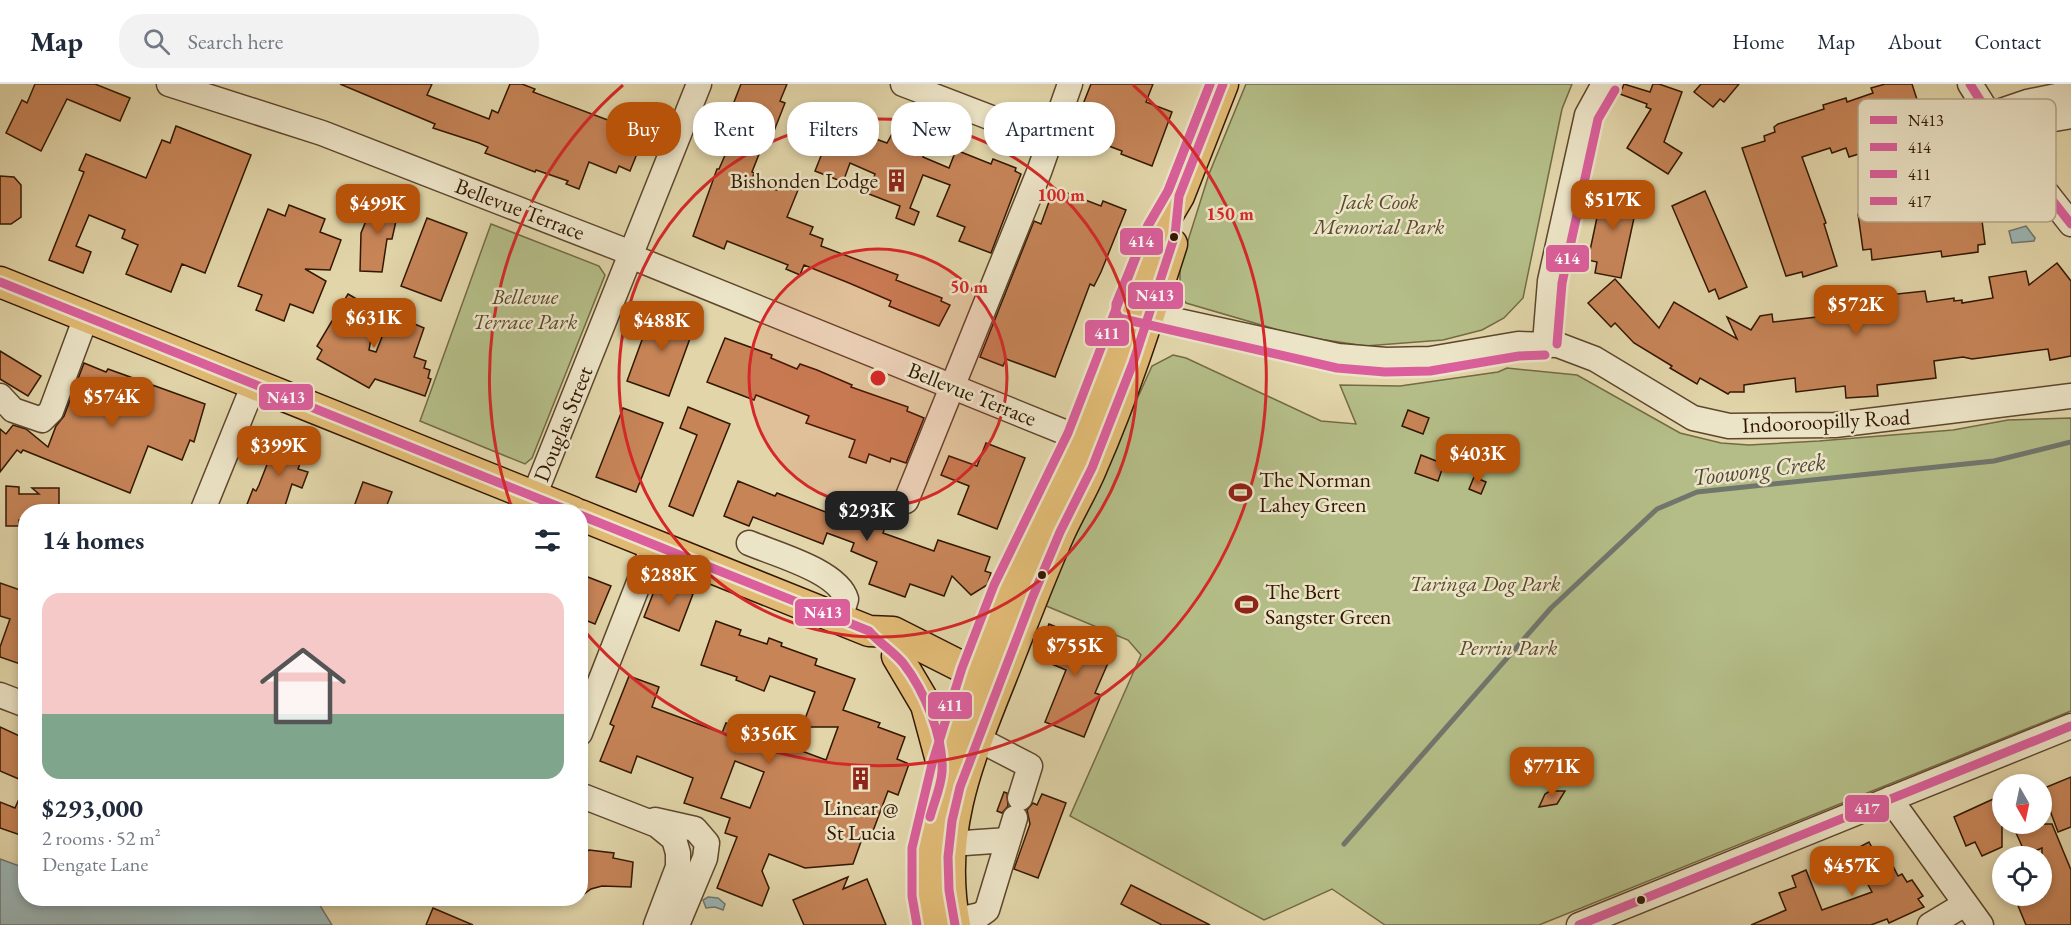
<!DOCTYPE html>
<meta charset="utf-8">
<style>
:root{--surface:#fff;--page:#f2f2f3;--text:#1f2937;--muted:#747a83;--line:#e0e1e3;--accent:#b45309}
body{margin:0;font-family:"EB Garamond",serif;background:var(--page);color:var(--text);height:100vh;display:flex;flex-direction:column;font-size:22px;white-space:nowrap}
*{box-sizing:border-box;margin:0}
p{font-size:20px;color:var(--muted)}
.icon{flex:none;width:33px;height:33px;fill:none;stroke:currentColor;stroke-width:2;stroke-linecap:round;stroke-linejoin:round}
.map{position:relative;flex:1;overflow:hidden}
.sheet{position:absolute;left:18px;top:420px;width:570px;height:402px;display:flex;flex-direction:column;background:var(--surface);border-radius:24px;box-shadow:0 3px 9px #0003}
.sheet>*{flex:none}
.guide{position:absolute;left:606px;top:18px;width:570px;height:54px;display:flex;gap:12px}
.needle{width:39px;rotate:171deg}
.buttons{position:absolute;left:1992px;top:690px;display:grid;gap:12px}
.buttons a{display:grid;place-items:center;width:60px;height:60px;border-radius:50%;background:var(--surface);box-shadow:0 3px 9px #0003;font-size:30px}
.price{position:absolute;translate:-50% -51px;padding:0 14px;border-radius:12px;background:var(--accent);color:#fff;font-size:20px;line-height:39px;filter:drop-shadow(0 2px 3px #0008)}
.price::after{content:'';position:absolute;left:50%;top:36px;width:18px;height:14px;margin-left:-9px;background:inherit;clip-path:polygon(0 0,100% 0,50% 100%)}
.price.active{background:#222;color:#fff}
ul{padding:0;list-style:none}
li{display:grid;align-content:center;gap:12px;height:318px;padding:0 24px}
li+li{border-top:2px solid var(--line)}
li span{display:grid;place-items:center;height:186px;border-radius:18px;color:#555}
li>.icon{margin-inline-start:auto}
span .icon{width:108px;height:108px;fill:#fffc;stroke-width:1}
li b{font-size:26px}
h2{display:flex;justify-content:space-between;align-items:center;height:72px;padding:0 24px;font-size:26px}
.tag{padding:0 21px;border-radius:24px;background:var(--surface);box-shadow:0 3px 9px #0003;font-size:21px;line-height:54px}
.tag.active{background:var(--accent);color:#fff}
header{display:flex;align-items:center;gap:36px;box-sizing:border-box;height:84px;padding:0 30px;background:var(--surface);border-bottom:2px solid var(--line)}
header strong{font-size:28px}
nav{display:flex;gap:33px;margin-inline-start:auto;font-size:21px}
.search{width:420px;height:54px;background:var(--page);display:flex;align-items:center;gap:15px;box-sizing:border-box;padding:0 21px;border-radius:24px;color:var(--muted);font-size:22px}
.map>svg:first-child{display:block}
.green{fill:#b4bd87;stroke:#746a44;stroke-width:1.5}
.water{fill:#9bb5b5;stroke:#71766d;stroke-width:1.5}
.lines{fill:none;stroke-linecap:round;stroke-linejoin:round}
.stream{stroke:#71766d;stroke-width:5}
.building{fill:#c68457;stroke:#331702;stroke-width:1.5;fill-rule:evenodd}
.minor-casing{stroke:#5e462c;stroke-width:27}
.major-casing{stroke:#331702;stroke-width:33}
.minor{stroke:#ece4c7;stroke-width:24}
.major{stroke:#e0ba74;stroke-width:30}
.bus-1-casing{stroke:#ece4c7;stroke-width:14}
.bus-2-casing{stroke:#ece4c7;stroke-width:14}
.bus-3-casing{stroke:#ece4c7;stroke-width:14}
.bus-4-casing{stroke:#ece4c7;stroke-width:14}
.bus-1{stroke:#db5f9c;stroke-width:9}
.bus-2{stroke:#db5f9c;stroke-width:9}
.bus-3{stroke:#db5f9c;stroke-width:9}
.bus-4{stroke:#db5f9c;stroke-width:9}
.ring{fill:none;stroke:#d62828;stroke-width:3}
.bus-dot{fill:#331702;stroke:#ece4c7;stroke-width:2}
.labels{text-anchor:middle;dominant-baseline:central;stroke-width:5;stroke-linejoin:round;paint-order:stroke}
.poi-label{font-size:22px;fill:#331702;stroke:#ece4c7;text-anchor:start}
.park-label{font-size:22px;font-style:italic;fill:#5a492a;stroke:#ece4c7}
.street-label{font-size:22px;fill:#331702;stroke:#ece4c7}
.water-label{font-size:24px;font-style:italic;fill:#524638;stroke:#ece4c7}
.key{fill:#ece4c7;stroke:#b4a68c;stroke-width:1.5}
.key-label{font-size:16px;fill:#331702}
.centre{fill:#d62828;stroke:#ece4c7;stroke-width:3}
.ring-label{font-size:18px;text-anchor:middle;font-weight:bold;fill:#d62828;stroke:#ece4c7;stroke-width:5;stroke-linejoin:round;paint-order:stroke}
.line-badge{stroke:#ece4c7;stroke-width:2}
.badge-label{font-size:16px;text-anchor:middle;font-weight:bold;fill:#fff}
</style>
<header>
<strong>Map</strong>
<div class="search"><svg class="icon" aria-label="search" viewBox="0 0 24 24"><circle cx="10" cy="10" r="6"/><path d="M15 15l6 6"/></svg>Search here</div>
<nav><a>Home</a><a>Map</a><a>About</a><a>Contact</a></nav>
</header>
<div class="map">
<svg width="2071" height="841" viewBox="0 0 2071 841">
<rect width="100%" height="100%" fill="#e1d5a9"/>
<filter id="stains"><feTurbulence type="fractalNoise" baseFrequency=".00333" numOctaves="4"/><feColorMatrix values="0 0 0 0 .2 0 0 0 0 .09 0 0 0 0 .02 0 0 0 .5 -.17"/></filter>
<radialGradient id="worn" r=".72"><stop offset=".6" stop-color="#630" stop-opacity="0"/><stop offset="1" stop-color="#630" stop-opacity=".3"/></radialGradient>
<g class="green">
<path d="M1246 0H1572L1562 25 1523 214 1504 234 1482 246 1443 256 1365 262 1299 252 1186 219 1180 211V182L1209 90Z"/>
<path d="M491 140 599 182 605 191 532 374 525 380 420 337Z"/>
<path d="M1173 271 1186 274 1321 337 1356 340 1340 301 1400 302 1498 288 1507 284 1577 291 1680 349 1721 359 1749 361 1819 357 1953 346 2008 336 2071 334V627L1539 841H1385L1332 805 1264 836 1070 732 1141 571 1128 556 1044 521 1152 282Z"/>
</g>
<g class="water">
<path d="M2026 142 2035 154 2034 157 2012 159 2009 147Z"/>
<path d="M0 775 25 784 26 814 316 815 332 841H0Z"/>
<path d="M708 813 718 814 725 820 723 826 715 823 706 824 703 816Z"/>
</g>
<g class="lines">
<path class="stream" d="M1344 760 1551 524 1657 425 1697 408 1994 377 2071 358"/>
</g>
<g class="building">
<path d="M35 0H95L130 14 120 37 67 15 41 67 6 49 22 16 27 19Z"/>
<path d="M340 0H432L427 11 489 35 492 26 498 29 510 0H522L535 5 533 8 645 50 630 87 619 82 616 89 589 78 579 105 566 100 568 97 536 86 535 88 485 69 488 63 479 59 433 44 435 40Z"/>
<path d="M741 0H787L780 17 785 19 772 52 767 50 752 88 754 89 751 98 777 106 780 99 798 106 787 133 813 143 810 150 823 155 821 162 898 191 896 196 942 214 941 217 950 221 939 242 889 222 891 217 849 199 804 181 800 191 786 185 788 181 727 157 724 165 693 152 717 85H719L732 55 728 54 730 47 728 46 733 33 729 31Z"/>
<path d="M1091 0H1153L1146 18 1172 28 1152 82 1121 70 1122 67 1093 56 1096 51 1074 43Z"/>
<path d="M1624 0 1650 8 1653 0H1659L1682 8 1664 58 1682 69 1668 90 1627 64 1651 25 1646 23 1647 20 1620 10Z"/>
<path d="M1701 0H1739L1724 18 1720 15 1713 23 1694 8Z"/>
<path d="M1885 0H1912L1923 34 1916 36 1918 43 1906 47 1908 53 1896 57 1893 51 1859 62 1862 69 1849 73 1846 64 1832 69 1830 64 1802 73 1826 139 1824 140 1837 182 1803 193 1802 188 1786 192 1742 64 1765 57 1764 52 1775 48 1774 43 1778 40 1824 25 1823 21 1846 14 1847 18 1873 9 1871 4Z"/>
<path d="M842 19 870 30 862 50 887 59 897 41 931 54 923 73 949 84 956 66 991 80 993 75 1016 84 1015 87 1021 90 991 169 959 157 965 143 937 132 950 101 923 91 910 124 919 128 914 141 896 134 900 122 869 110 875 90 850 79 843 98 815 87Z"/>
<path d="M176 42 251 71 205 189 182 180 171 208 126 190 138 161 122 154 125 146 89 131 76 162 91 168 83 189 49 176 84 88 79 86 86 70 146 94 162 56 170 59Z"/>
<path d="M0 92 14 93 21 101V133L11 140H0Z"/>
<path d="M1054 104 1101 122 1103 117 1126 126 1101 188 1094 202 1090 200 1055 293 1006 275 1003 282 980 273 1034 137 1041 140Z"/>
<path d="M1610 104 1639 111 1621 194 1595 189 1597 178 1588 176 1603 105Z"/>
<path d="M1705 107 1747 203 1719 215 1715 205 1709 208 1672 122Z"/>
<path d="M373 120 402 121V137H396L392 155H387L382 188 360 187 361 149Z"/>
<path d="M289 121 325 135 320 148 341 156 330 186 305 185 326 197 313 229 290 220 284 237 256 226 262 211 238 202 268 125 285 132Z"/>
<path d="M1980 121 1985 160 1978 161V168L1942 173 1941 167 1872 176 1871 165 1863 166 1858 130 1893 124V129L1914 126 1915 131Z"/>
<path d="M427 134 467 149 441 217 401 202Z"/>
<path d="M2057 179 2071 197V272L2050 276 2048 265 1972 275 1963 273 1934 277 1936 294 1877 301 1878 312 1846 314 1845 302 1796 308 1795 294 1744 301V308H1730L1728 310 1700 294 1697 300 1670 284 1672 282 1634 259 1615 239 1611 243 1588 219 1615 195 1659 244 1674 218 1737 255 1727 233 1751 246 1760 232 1772 230 1773 238 1834 231 1833 226 1849 224 1847 215 1868 211 1869 213 1925 207 1927 218 1954 214V217L1962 216V219L1993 214 1989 193 2026 187 2029 201Z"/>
<path d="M348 210 374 225 370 242 373 243 369 266 376 268 391 230 424 244 414 273 426 277 424 284 430 286 428 294 431 295 425 312 375 295 369 304 317 275 322 266 317 262Z"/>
<path d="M654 223 696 238 669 312 627 297Z"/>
<path d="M725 254 772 271 771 274 797 285 800 280 817 286 852 301 851 303 908 323 907 327 924 334 906 379 891 374 890 378 869 370 866 379 849 373 855 356 806 339 809 332 756 311 754 316 707 298Z"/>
<path d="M0 267 41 292 28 312 0 295Z"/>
<path d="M84 279 106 288 108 285 205 320 194 358 190 356 182 376 148 362 130 409 23 366 21 369 17 366 0 388V345L6 350 13 341 26 345 48 363 56 342 64 332Z"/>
<path d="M688 323 730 340 693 432 669 422 697 351 680 344Z"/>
<path d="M623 324 663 339 636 408 596 393Z"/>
<path d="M1408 326 1429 334 1423 350 1402 342Z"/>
<path d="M285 351 308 358 298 385 308 388 302 404 292 400 283 428H244L253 405 256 407 259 401 275 360 280 363Z"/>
<path d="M986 359 1025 374 997 445 958 430 969 402 941 391 949 372 977 382Z"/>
<path d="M1421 371 1444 380 1438 397 1415 389Z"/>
<path d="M1474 393 1486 398 1481 410 1469 405Z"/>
<path d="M738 397 775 412 777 409 846 436 856 411 886 423 884 430 889 432 883 449 934 467 938 456 990 473 985 487 991 489 987 501 971 511 952 492 944 512 910 500 905 513 869 500 877 478 851 467 854 459 827 449 823 460 753 433 749 442 724 432Z"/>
<path d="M363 398 392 408 385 426 376 423 375 428H352Z"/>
<path d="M6 402 19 403V410H39L32 404H59V428H26V436H19V442H6Z"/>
<path d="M580 490 611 502 595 540 580 534Z"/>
<path d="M658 497 693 510 679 547 644 533Z"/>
<path d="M0 499 26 508V552L22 562 26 564V582L0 573V563L10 535 0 532Z"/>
<path d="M716 537 741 546 739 551 767 560 769 554 782 559 781 562 817 575 815 581 855 595 843 626 880 639 878 643 905 653 897 675 909 680 898 711 888 707 870 755 863 752 853 780 805 784 769 770 762 787 769 804 762 822 717 804 737 753 725 749 730 734 684 719 693 694 637 672 631 689 600 677 614 642 610 640 629 592 659 603 652 623 722 649 726 639 826 676 838 643H802L815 608 770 592 764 607 736 596 737 593 701 581ZM735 677 764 688 750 724 721 714Z"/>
<path d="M1049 540 1099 561 1101 557 1115 563 1095 609 1101 611 1084 653 1045 638 1066 586 1035 573Z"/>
<path d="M0 643 26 655V698L0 687Z"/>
<path d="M2071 693V743L2058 748 2042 705Z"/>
<path d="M26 699V753L0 744V718L15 724Z"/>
<path d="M1550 707H1565L1557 720 1539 723 1545 710Z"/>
<path d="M1004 708 1007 709 1008 722 1002 729 997 727Z"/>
<path d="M1042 710 1066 719 1038 794 1014 785 1030 740 1027 726 1033 719 1037 721Z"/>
<path d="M2002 711V763L1982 772 1975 758 1966 762 1954 733Z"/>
<path d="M2012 740H2052L2071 786V841H2026L2014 812H2042V764L2026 771Z"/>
<path d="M1869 758 1876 771 1880 769 1885 777 1889 774 1898 792 1902 790 1907 798 1912 796 1923 812 1918 815 1924 823 1889 839 1887 835 1871 841H1751L1786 826 1779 809 1796 803 1792 792 1806 786 1822 826 1872 808 1850 768Z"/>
<path d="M589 766 614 769 613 774 633 778 631 803 602 802 591 805 580 813V772Z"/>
<path d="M848 793 843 805 867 795 886 841H804L793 816Z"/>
<path d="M1131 801 1210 841H1162L1121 820Z"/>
<path d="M433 824 473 841H426Z"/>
</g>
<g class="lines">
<defs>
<g id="minor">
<path d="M169 0 322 49 631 169"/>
<path d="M903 0 1049 56"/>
<path d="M1970 0 2005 56 2071 140"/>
<path d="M1989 31 2027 18 2071 9"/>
<path d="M1997 45 2071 32"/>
<path d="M630 172 1079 354"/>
<path d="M1133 227 1338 272 1386 276 1430 275 1518 260 1558 261 1595 275 1693 334 1729 342 1835 341 2071 312"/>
<path d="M1545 259 1550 197 1587 31 1604 0"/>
<path d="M0 312 13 326 42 336 51 327 86 233"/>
<path d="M534 412 699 0"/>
<path d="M906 417 1039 88 1070 0"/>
<path d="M202 428 254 300"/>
<path d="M749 459C775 470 838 487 846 515L840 535"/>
<path d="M0 611 26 621"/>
<path d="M580 649 654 460"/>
<path d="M978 655 1030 682 1020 714"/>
<path d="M580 711 657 741 674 755 678 769V783L656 841"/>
<path d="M1890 715 1981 841"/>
<path d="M655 736 695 745 707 759 705 774 677 841"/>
<path d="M950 760 1008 756"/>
<path d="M954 837 980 831 987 826 1015 734"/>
<path d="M1579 841 2071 642"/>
<path d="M1930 841 1965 820"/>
</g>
<g id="major">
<path d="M0 198 573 428"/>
<path d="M580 431 869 547 893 548 990 597"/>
<path d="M897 572 926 621 943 684"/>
<path d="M929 841 924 811V765L943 684 973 588 1005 506 1079 354 1159 146 1179 112 1223 0"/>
<path d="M955 841C938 753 965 684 997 604 1018 552 1037 499 1060 448 1070 426 1083 405 1092 383 1124 310 1148 235 1172 160"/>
</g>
</defs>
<use href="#minor" class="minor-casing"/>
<use href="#major" class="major-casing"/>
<use href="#minor" class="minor"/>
<use href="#major" class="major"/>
<defs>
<g id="bus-1">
<path d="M0 198 572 428"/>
<path d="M580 431 869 547C879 559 893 567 903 579 924 606 944 653 942 688 941 703 934 718 930 733"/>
<path d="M955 841 949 806 948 773 952 737 960 703 1033 512 1060 448 1092 384 1133 279 1175 151 1179 112 1223 0"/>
</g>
<g id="bus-2">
<path d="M1210 0 1168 107 1148 141 1116 220V228L1119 234 1337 284 1385 288 1430 287 1519 272 1545 271"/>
<path d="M1557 260 1562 199 1598 35 1615 6"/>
</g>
<path id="bus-3" d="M917 841 912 812V764L932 680 962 584 994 501 1068 349 1148 142 1168 107 1210 0"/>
<g id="bus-4">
<path d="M1970 0 2005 56 2071 140"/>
<path d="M1579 841 2071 642"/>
</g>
</defs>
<use href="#bus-1" class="bus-1-casing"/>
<use href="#bus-2" class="bus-2-casing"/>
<use href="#bus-3" class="bus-3-casing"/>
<use href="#bus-4" class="bus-4-casing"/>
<use href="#bus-1" class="bus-1"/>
<use href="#bus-2" class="bus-2"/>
<use href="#bus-3" class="bus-3"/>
<use href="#bus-4" class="bus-4"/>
</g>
<circle cx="878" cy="294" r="129" fill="#d62828" fill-opacity=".12"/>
<g class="ring">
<circle cx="878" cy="294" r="129"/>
<circle cx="878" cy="294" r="259"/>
<path d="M513 427A388 388 0 0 1 623 1M1133 1A388 388 0 1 1 581 543"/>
</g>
<defs>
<symbol id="building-bare" viewBox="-9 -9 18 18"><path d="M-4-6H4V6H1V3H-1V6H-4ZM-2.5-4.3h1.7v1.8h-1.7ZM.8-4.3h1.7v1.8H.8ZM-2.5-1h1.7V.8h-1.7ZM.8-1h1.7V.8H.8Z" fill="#8f2418" stroke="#ece4c7" stroke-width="2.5" paint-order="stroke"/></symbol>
<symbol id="stadium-bare" viewBox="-9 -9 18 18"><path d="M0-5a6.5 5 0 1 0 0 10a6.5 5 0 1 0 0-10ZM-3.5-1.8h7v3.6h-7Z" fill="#8f2418" stroke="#ece4c7" stroke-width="2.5" paint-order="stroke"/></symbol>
</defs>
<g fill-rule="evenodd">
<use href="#building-bare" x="880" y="80" width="33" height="33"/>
<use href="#stadium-bare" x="1224" y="392" width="33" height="33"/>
<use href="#stadium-bare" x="1230" y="504" width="33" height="33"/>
<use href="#building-bare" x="844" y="678" width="33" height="33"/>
</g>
<g class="bus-dot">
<circle cx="1174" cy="153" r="5"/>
<circle cx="1042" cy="491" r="5"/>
<circle cx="1641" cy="816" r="5"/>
</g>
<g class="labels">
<g class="poi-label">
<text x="878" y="96" text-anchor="end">Bishonden Lodge</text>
<text x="1259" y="395">The Norman<tspan x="1259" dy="25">Lahey Green</tspan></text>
<text x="1265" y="507">The Bert<tspan x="1265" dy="25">Sangster Green</tspan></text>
<text x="861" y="723" text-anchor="middle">Linear @<tspan x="861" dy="25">St Lucia</tspan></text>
</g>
<g class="park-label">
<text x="1379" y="117">Jack Cook<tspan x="1379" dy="25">Memorial Park</tspan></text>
<text x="525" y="212">Bellevue<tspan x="525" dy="25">Terrace Park</tspan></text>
<text x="1485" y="499">Taringa Dog Park</text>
<text x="1508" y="563">Perrin Park</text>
</g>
<g class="street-label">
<text transform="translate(520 125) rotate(21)">Bellevue Terrace</text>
<text transform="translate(972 310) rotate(22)">Bellevue Terrace</text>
<text transform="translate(1826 337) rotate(-3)">Indooroopilly Road</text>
<text transform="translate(563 340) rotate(-68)">Douglas Street</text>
</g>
<g class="water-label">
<text transform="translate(1759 385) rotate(-7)">Toowong Creek</text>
</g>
</g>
<rect x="1858" y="15" width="198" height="123" rx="9" class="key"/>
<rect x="1870" y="32" width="27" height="8" fill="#db5f9c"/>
<rect x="1870" y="59" width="27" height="8" fill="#db5f9c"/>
<rect x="1870" y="86" width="27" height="8" fill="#db5f9c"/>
<rect x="1870" y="113" width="27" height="8" fill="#db5f9c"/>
<g class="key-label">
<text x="1908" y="42">N413</text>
<text x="1908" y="69">414</text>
<text x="1908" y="96">411</text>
<text x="1908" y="123">417</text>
</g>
<circle cx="878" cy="294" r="9" class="centre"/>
<g class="ring-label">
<text x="1061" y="117">100 m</text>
<text x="1230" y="136">150 m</text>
<text x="969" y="209">50 m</text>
</g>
<g class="line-badge">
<rect x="1119" y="143" width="45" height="29" rx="6" fill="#db5f9c"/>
<rect x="1545" y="160" width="45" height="29" rx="6" fill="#db5f9c"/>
<rect x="1127" y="197" width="57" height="29" rx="6" fill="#db5f9c"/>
<rect x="1084" y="235" width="46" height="28" rx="6" fill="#db5f9c"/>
<rect x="258" y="299" width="56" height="28" rx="6" fill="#db5f9c"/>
<rect x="794" y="514" width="57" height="29" rx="6" fill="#db5f9c"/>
<rect x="927" y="607" width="46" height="29" rx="6" fill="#db5f9c"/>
<rect x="1844" y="710" width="46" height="29" rx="6" fill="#db5f9c"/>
</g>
<g class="badge-label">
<text x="1141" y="163">414</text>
<text x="1567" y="180">414</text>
<text x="1155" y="217">N413</text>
<text x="1107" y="255">411</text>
<text x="286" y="319">N413</text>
<text x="823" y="534">N413</text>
<text x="950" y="627">411</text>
<text x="1867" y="730">417</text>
</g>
<rect width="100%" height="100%" filter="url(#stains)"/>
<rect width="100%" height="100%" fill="url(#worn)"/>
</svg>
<div class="buttons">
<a><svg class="needle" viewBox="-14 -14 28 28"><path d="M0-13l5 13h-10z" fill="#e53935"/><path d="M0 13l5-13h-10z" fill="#747a83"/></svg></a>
<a><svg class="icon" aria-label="locate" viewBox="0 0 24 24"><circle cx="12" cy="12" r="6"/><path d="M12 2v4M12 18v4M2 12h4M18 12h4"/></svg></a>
</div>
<b class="price" style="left:1613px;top:147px">$517K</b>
<b class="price" style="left:378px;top:151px">$499K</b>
<b class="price" style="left:1856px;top:252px">$572K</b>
<b class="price" style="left:374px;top:265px">$631K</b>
<b class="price" style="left:662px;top:268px">$488K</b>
<b class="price" style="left:112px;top:344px">$574K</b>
<b class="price" style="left:279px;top:393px">$399K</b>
<b class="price" style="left:1478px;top:401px">$403K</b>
<b class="price active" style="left:867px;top:458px">$293K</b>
<b class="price" style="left:669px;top:522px">$288K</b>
<b class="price" style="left:1075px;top:593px">$755K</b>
<b class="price" style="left:769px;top:681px">$356K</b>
<b class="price" style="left:1552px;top:714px">$771K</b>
<b class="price" style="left:1852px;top:813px">$457K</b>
<div class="guide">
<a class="tag active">Buy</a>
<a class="tag">Rent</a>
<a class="tag">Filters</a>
<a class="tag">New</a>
<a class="tag">Apartment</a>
</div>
<section class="sheet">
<h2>14 homes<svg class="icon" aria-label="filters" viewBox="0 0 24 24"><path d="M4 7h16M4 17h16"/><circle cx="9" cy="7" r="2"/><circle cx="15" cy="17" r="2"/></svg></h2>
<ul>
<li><span style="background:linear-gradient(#f6c9c9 65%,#7fa58c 0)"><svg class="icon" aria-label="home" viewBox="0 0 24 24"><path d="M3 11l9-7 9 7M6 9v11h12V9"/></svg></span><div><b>$293,000</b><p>2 rooms · 52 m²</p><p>Dengate Lane</p></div></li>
</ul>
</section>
</div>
